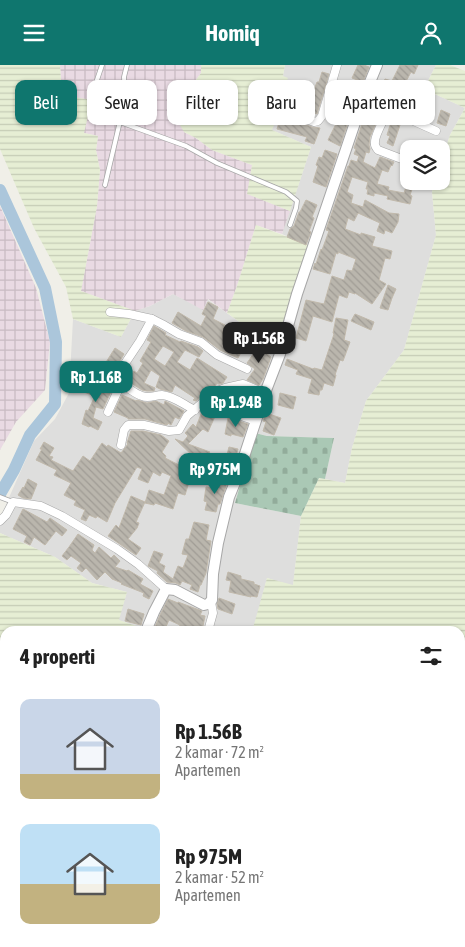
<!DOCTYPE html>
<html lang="id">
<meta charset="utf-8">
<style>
:root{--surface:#fff;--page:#f2f2f2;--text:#222;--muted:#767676;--accent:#0f766e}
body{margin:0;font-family:"Asap Condensed",sans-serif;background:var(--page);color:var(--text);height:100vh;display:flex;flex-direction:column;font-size:19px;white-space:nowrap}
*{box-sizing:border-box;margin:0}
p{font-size:16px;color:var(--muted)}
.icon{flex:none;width:28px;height:28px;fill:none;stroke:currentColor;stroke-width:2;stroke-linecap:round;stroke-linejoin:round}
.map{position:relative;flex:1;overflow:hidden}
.side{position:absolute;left:0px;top:561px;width:465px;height:321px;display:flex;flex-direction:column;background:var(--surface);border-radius:15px 15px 0 0;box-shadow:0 1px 4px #0004}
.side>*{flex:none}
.hud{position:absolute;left:15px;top:15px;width:435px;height:45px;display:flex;gap:10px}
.tools{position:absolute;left:400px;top:75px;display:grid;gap:10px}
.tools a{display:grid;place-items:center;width:50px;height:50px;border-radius:10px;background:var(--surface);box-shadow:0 1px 4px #0004;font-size:25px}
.price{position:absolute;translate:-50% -42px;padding:0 11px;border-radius:10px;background:var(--accent);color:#fff;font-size:16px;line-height:32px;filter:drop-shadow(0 1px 2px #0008)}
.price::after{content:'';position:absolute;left:50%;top:30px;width:15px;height:11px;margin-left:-8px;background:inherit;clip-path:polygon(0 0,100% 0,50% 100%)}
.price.current{background:#222;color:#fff}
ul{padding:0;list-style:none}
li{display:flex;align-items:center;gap:15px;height:125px;padding:0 20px}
li span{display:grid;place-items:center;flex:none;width:140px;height:100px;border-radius:10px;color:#555}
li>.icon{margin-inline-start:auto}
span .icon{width:60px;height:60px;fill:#fffc;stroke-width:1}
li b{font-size:21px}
h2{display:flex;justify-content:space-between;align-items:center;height:60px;padding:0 20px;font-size:21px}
.tag{padding:0 18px;border-radius:10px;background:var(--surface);box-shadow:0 1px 4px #0004;font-size:18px;line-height:45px}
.tag.current{background:var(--accent);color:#fff}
header{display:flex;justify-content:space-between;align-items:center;height:65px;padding:0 20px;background:var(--accent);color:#fff;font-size:22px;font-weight:700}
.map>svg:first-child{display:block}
.residential{fill:#dededd}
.industrial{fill:url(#industrial-grid)}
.farmland{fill:url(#farmland-rules)}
.cemetery{fill:url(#cemetery-stones)}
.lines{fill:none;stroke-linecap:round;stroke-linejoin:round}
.river{stroke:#abc6db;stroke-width:12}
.building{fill:url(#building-back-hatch);stroke:#c1b9ab;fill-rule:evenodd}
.service-casing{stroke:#a7a7a7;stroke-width:5.5}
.minor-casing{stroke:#a7a7a7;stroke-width:9}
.tertiary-casing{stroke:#a7a7a7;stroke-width:12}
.service{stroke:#fff;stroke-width:4}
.minor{stroke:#fff;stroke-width:8}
.tertiary{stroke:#fff;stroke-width:10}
</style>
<header><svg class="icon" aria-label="menu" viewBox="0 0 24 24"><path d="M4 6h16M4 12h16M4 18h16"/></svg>Homiq<svg class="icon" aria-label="person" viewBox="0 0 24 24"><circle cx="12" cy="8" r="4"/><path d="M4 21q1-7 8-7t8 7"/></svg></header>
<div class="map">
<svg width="465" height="882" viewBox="0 0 465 882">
<defs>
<pattern id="industrial-grid" width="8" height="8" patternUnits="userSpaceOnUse" patternTransform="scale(1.25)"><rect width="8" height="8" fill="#e9dae3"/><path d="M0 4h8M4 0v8" fill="none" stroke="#c8bbc2"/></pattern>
<pattern id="farmland-rules" width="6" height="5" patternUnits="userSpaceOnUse" patternTransform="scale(1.25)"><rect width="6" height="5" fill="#e6eed4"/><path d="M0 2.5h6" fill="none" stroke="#c5ccb6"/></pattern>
<pattern id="cemetery-stones" width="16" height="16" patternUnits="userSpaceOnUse" patternTransform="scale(1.25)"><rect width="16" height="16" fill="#aac8b5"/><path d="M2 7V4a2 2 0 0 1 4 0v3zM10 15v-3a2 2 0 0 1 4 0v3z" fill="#92ac9b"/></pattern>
<pattern id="building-back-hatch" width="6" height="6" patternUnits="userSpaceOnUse" patternTransform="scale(1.25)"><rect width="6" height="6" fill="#bab6ad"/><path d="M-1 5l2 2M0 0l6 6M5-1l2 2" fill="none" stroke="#a09c95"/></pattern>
</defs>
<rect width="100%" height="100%" fill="#f0efe8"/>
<path class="residential" d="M285 0H436L424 24 465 43 450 70 441 97V84H409V116H435L432 127 436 170 404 285 366 336 352 383 345 418 325 414 334 373 267 371 255 368 235 438 301 451 293 521 267 513 254 563 262 562 261 566H141L142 563 118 555 127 527 92 518 55 492 0 468V453L34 376 55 354 69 328 73 254 121 272 135 246 150 241 173 229 203 244 207 234 276 283 308 180 282 169 311 82 272 65 247 31 252 19 283 11Z"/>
<g class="industrial">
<path d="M60 0H201V8L190 23 184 67 196 73 212 85 252 100 248 129 290 146 282 169 256 160 237 221 227 248 208 234 203 245 173 229 150 241 135 246 81 226 97 141 100 105 96 85 98 71 84 68 62 30Z"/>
<path d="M0 141 36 223 50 277 45 325 16 357 0 385Z"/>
</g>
<g class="farmland">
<path d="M0 0H60L62 30 92 35 84 68 98 71 96 85 100 105 97 141 81 226 135 246 121 272 73 254 66 222 34 163 0 84Z"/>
<path d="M201 0H285L283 11 288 13 283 26 252 19 247 31 282 42 272 65 311 82 290 146 247 129 252 100 212 85 196 73 184 67 180 60 190 23 201 8Z"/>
<path d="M436 0H450L465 6V882H0V468L55 492 92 518 127 527 119 555 142 563 141 566H5V878H460V566H261V562L253 563 267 513 293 520 301 451 319 413 345 418 352 383 366 336 404 285 436 170 432 127 435 116H441V97L450 70 465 43 424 24Z"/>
<path d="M256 160 309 180 276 283 227 248 237 221Z"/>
</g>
<path class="cemetery" d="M255 368 267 371 334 373 325 414 319 413 301 451 235 438Z"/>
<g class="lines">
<path class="river" d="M0 125 45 223 56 277 55 339 30 370 14 405 0 429"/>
</g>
<g class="building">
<path d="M358 0H364L369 2 363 17 352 13Z"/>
<path d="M400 0H418L414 9 411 7 403 22 422 32V31L427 33 421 46 404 38 402 44 374 33 376 27 379 29 385 14 392 16Z"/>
<path d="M322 7 329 9 317 49 306 45 307 43 299 41 302 31 311 33 317 17H319Z"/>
<path d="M347 32 355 37 340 81 328 75 338 55 337 54 345 39 343 37Z"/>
<path d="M367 44 380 49 370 72 369 80 370 84 369 88 366 87 363 97 375 103 380 92 394 97 392 101 391 100 388 107 382 105 377 119 389 122 388 125 404 128 408 116H415L410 130 412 131 410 139 387 134 388 131 374 128V131L367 129 368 124H366L368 117 352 112 347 127 353 130 351 138 363 142 365 135 389 148 399 149 398 157 392 168 385 165 384 169 377 166 380 158 358 148 354 156 348 153 345 164 361 170V168L375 172 372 181 392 186 390 194 385 193 379 215 386 219 372 239 355 228V229L349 227 347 233 339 230 332 257 313 251 306 276 296 273 306 235 324 239 332 211 344 215 347 205 352 206 356 194 338 187V189L336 188 330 209 313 204 315 198 316 199 321 184 322 185 329 166 326 165 348 101H349L351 95 357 97 359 91 354 89 356 84 354 83Z"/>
<path d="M441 45 450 49 446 61 437 58Z"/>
<path d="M281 51 312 62 320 63 314 79 305 76 307 72 277 64Z"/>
<path d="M392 54 401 57 393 81 387 78 390 71 387 70Z"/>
<path d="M325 85 337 89 326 122 313 117 318 101 316 100 319 92 322 93Z"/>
<path d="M306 135 317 140 312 152 314 153 309 166 311 167 306 180 287 172 290 164 294 161 299 147H300Z"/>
<path d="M388 220 396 224 392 233 388 245 380 243Z"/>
<path d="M208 237 218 242 213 254 225 260 222 267 244 282 238 293 220 285 203 272 186 266 172 258 178 247 201 261 206 251 202 249Z"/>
<path d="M355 249 374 257 371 265 351 256Z"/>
<path d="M336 253 348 255 344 275 350 277 343 296 340 295 335 310H336L333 321 324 318 322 325H320L319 330 308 328 312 314 296 309 298 305 285 300 287 294 313 304 314 303 322 305 334 269 333 268Z"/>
<path d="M154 261 166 268 165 270 180 277 181 276 198 282 203 286 199 292 185 285 177 297 190 305 197 293 227 312 223 318 219 319 217 318 215 321 211 323 196 336 193 335 195 333 175 320 172 327 160 324 156 322 160 311 151 305 144 318 155 323 154 326H147L142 325 128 316 134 306 137 308 143 298 140 296 151 277 147 275ZM163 281 174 287 165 301 154 294Z"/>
<path d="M265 272 266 273 262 285 268 287 267 289 271 292 263 314 259 320 247 315 255 304 247 298Z"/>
<path d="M115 283 124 289 113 308 103 302Z"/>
<path d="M106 316 114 320 103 344 96 342 93 353 102 357 98 365 90 361 89 362 82 359 86 345 88 346 95 331 81 326 83 319 101 325Z"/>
<path d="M240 325 254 330 252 336H255L251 348 230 342 233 327Z"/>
<path d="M280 328 296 332 293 344 278 340Z"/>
<path d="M122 330 136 336 137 335 147 338 156 336 164 340 165 336 184 346 179 354 175 352 171 360 168 358 167 360 145 354H128V353L114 347Z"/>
<path d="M203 344 216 349 208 367 203 364 188 379 210 387 209 388 226 393 229 382 238 384 233 402 224 400 223 404 211 401 212 399 194 392 175 374 183 377 188 371 185 368 193 359 196 362Z"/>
<path d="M266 348 281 353 274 370 263 366 266 357 263 356Z"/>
<path d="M228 353 248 359 243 372 231 369V371L225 369Z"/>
<path d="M131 366H143L161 370 169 376 162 387 166 391 165 393 179 400 182 393 188 396 183 408 194 411 192 418 189 417 185 430 178 428 173 444 155 438 154 440 145 438 149 425 164 430 171 411 162 407 160 411 153 407 148 418 138 414 142 404 137 402 115 438 107 457 97 451 96 453 89 450 86 456 81 454 85 445 74 440 76 436 64 430 71 418 54 410 57 405 36 395 42 384H40L44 377 54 383 49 391 53 392 51 395 73 406 83 391 90 396 102 378 107 382 108 380 121 388 128 379 127 378Z"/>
<path d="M222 410 229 412 220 439H218L216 447 205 445 207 437 204 436 206 422 218 424Z"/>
<path d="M28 414 37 419 31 434 23 433 18 430 23 422 24 423Z"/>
<path d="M131 431 145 437 136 457 139 458 137 463 128 474 141 483 136 490 108 471 116 460 119 463Z"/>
<path d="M23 444 47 457 50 453 67 465 62 471 56 466 45 480 34 472 30 480 24 477 27 471 13 464Z"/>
<path d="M194 457 209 460 206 475 211 476 206 508 201 520H200L198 527 190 524 192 520 182 516 180 520 176 518 167 517 157 508 158 506 148 501 154 486 163 489 159 498 165 501 163 507 173 514 178 501 183 503 188 490 182 489 186 474H189Z"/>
<path d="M78 469 94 480 92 485 95 488 99 482 111 493 114 490 120 496 115 502 127 506 128 505 143 514 140 519 153 526 149 534 143 531 144 528 121 519 122 518 112 514 105 507 97 515 86 503 82 507 77 503 81 498 71 491 67 495 62 491 69 482Z"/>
<path d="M228 507 241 511V514L254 517V519L260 521 257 532 251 531V532L229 527 231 516 226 515Z"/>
<path d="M219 533 235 539 232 549 218 544 217 539Z"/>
<path d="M168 534 178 538V537L202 546 200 550 205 551 202 566H178L180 560 169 555 164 566H155L157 562H155L160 550Z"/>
<path d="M128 544 144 549 141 560 125 556Z"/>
</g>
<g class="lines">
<defs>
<g id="service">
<path d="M95 21 102 0"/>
<path d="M120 57 186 81 217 98 286 127 297 136 296 143 290 160"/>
<path d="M105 120 125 35 124 12 127 0"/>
<path d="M0 432 13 437"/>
</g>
<g id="minor">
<path d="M363 34 389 45C385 52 375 70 375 77 374 81 376 82 378 85L407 96"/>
<path d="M389 45 436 66"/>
<path d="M293 50 314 57 318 56 322 51 337 0"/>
<path d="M110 247 129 249 152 254 162 259 179 269 201 277 217 290 247 304"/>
<path d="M121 319 120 310 122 303 140 276 152 254"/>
<path d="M202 338 256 356"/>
<path d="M108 347 121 319C129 323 135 329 142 331 149 334 155 330 162 330 174 331 184 340 195 345"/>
<path d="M121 380 124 365 128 360H144L169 366 179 365 187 351 202 338 215 327 225 323 243 319 265 328"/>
<path d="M0 456 6 450 13 437 41 441 62 451 117 484 138 499 166 524"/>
<path d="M208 566 213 548 211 537"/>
</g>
<g id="tertiary">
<path d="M146 566 154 547 166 524 175 525 204 540 208 539 212 535 213 509 218 478 229 432 238 410 265 328 280 289 297 229 363 34 377 0"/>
<path d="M177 878 178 882"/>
</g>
</defs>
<use href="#service" class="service-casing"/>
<use href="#minor" class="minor-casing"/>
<use href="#tertiary" class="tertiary-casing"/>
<use href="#service" class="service"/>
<use href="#minor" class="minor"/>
<use href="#tertiary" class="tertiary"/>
</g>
</svg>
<div class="tools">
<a><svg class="icon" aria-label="layers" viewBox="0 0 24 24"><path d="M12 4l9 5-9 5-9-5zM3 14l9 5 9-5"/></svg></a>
</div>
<b class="price current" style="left:259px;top:299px">Rp 1.56B</b>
<b class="price" style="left:96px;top:338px">Rp 1.16B</b>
<b class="price" style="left:236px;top:363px">Rp 1.94B</b>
<b class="price" style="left:215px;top:430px">Rp 975M</b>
<div class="hud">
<a class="tag current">Beli</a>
<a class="tag">Sewa</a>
<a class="tag">Filter</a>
<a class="tag">Baru</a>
<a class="tag">Apartemen</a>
</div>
<section class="side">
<h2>4 properti<svg class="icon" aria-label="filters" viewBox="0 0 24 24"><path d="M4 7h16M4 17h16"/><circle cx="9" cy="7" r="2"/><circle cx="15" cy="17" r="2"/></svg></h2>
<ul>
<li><span style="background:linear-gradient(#c9d6e8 75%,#c2b280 0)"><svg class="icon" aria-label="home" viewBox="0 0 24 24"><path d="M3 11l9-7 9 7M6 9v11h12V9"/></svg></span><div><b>Rp 1.56B</b><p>2 kamar · 72 m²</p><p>Apartemen</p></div></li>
<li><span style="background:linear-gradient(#bfe0f5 60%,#c2b280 0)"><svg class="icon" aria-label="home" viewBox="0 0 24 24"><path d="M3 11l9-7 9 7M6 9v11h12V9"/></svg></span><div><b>Rp 975M</b><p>2 kamar · 52 m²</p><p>Apartemen</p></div></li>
</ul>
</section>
</div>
